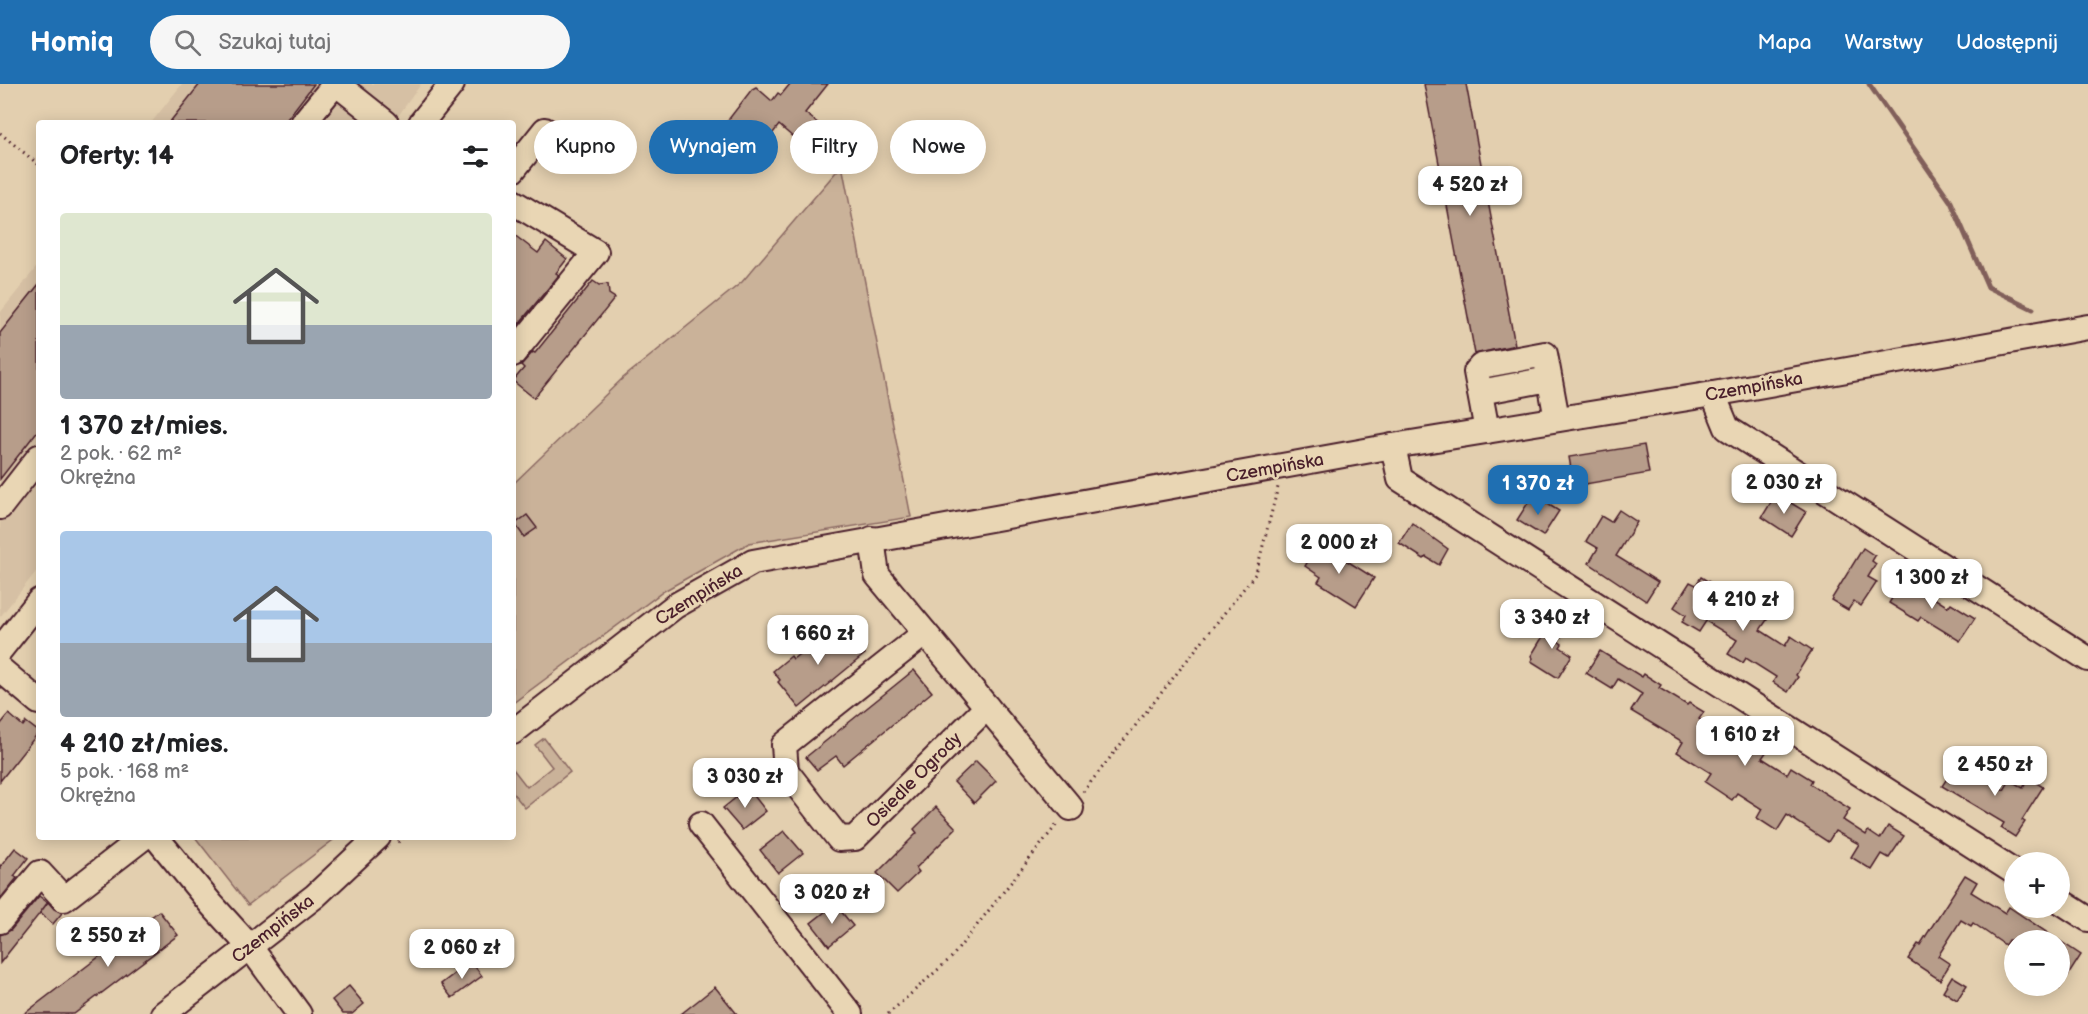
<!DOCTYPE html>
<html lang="pl">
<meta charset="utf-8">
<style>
:root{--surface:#fff;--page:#f6f6f6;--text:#202124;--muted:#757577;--accent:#1f6fb2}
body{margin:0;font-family:"Balsamiq Sans",sans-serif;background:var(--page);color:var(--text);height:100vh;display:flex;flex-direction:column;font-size:22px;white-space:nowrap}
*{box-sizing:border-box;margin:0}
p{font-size:20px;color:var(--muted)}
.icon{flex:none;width:33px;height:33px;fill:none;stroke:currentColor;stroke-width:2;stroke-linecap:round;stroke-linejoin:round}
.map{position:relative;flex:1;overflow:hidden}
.side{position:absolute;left:36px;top:36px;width:480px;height:720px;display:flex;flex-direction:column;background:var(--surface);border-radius:6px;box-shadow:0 3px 15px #0003}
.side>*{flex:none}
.hud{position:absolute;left:534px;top:36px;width:570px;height:54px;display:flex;gap:12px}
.tools{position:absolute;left:2004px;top:768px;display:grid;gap:12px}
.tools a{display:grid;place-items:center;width:66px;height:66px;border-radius:50%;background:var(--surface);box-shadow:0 3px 15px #0003;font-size:30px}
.price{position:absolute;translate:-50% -51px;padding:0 14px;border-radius:12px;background:#fff;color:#222;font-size:20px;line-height:39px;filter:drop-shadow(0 2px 3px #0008)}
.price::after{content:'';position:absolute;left:50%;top:36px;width:18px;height:14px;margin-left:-9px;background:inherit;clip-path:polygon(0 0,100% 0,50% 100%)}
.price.active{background:var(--accent);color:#fff}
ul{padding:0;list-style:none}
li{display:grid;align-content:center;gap:12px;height:318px;padding:0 24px}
li span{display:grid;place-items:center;height:186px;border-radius:6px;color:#555}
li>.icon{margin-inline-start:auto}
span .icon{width:108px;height:108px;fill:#fffc;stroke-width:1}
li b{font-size:26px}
h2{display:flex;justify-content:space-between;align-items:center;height:72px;padding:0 24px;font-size:26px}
.chip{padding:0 21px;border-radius:27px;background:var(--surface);box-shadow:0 3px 15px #0003;font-size:21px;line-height:54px}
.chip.active{background:var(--accent);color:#fff}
header{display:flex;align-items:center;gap:36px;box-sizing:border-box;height:84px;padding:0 30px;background:var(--accent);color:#fff}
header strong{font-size:28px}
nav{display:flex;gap:33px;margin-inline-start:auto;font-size:21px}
.search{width:420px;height:54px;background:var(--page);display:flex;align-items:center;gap:15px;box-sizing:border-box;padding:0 21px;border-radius:33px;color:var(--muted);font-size:22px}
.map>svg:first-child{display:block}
.built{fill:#d6c0a4}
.green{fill:#cab299;stroke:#8a6862;stroke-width:1.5}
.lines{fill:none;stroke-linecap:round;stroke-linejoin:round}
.stream{stroke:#815f5a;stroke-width:5}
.building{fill:#b79d8a;stroke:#4a1f2b;stroke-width:1.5}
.minor-casing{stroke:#4a1f2b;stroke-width:28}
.path{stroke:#4a1f2b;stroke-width:3;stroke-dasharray:1.5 4.5;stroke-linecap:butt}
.minor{stroke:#e9d6b4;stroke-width:24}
.labels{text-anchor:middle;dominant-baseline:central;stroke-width:5;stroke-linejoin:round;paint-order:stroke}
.street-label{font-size:18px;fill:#4a1f2b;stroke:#e9d6b4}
</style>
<header>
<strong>Homiq</strong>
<div class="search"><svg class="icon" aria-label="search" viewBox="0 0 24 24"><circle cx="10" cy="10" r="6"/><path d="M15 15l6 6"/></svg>Szukaj tutaj</div>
<nav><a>Mapa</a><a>Warstwy</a><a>Udostępnij</a></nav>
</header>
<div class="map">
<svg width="2088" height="930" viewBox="0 0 2088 930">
<rect width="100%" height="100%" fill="#e3cfaf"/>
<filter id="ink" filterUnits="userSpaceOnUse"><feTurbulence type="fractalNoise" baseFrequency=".0167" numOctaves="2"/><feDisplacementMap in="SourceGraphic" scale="12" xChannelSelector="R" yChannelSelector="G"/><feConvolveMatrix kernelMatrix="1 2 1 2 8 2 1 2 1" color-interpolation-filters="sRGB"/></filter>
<g filter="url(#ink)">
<g class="built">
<path d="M182 0H421L393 39H151Z"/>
<path d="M39 180V484L0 533V229Z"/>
</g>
<g class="green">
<path d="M842 81 911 433 749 459 664 507 513 619V400L623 294 742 198Z"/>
<path d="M544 654 570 688 525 724 513 709V685L527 703 552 683 535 661Z"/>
<path d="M195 753H337L248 821Z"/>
</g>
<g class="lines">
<path class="stream" d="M1869 0 1951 118 1988 203 2033 225"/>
</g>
<g class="building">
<path d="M200 0H314L284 39H169Z"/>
<path d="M790 0H828L805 29 819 40 806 56 803 54H794L779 41 761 65 757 62 755 64 739 53 738 50 725 40 752 5 756 3 772 17 778 9 781 11Z"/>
<path d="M1424 0H1466L1515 261 1475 270Z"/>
<path d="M513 150 538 169 546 158 567 175 556 189 559 191 513 247Z"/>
<path d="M593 197 599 201 608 200 609 210 615 214 534 314 513 297 524 284 521 281 533 268 535 269Z"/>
<path d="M39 200V345L0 395V249Z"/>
<path d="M1644 361 1649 389 1574 402 1569 373Z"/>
<path d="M1776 410 1806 428 1791 452 1762 433Z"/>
<path d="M1533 411 1559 427 1543 452 1517 436Z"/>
<path d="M1619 426 1637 438 1616 472 1658 498 1646 517 1589 479 1598 464 1586 457 1601 432 1611 438Z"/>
<path d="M527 431 537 444 524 453 515 440Z"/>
<path d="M1412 439 1448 465 1439 481 1426 473 1424 475 1399 459Z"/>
<path d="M1319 459 1374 494 1356 522 1318 498 1321 493 1305 482Z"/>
<path d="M1863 464 1875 472 1872 477 1876 480 1868 493 1877 498 1861 522 1854 517 1848 526 1831 516Z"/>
<path d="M1701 493 1722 506 1720 510 1752 530 1758 522 1771 530 1760 546 1785 562 1791 552 1812 566 1796 591 1798 593 1788 608 1773 598 1776 593 1746 574 1743 579 1728 570 1737 556 1706 537 1699 548 1682 538 1686 531 1674 523 1690 498 1696 501Z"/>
<path d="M1904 495 1948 523 1951 519 1975 534 1960 557 1921 533 1918 537 1889 519Z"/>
<path d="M1554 534 1568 542 1558 557 1562 560 1560 563 1572 571 1558 594 1531 577 1533 574 1531 572Z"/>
<path d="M830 541 842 555 849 550 865 570 799 624 778 598 780 596 773 587 791 572 793 575 818 555 816 552Z"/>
<path d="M1600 567 1642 593 1644 590 1661 601 1659 604 1687 621 1689 619 1704 628 1699 635 1732 655 1734 653 1741 657 1744 653 1767 667 1762 674 1787 690 1791 683 1812 696 1810 700 1850 725 1843 736 1866 751 1868 747 1880 755 1888 742 1904 752 1889 774 1882 770 1872 786 1851 773 1859 760 1835 747 1828 758 1787 731 1777 747 1757 734 1762 725 1737 709 1732 716 1705 698 1711 689 1677 668 1683 658 1631 627 1642 610 1618 595 1612 605 1586 589Z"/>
<path d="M914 586 932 608 843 681 836 672 817 686 806 673Z"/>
<path d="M9 630 23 642 26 638 39 648 0 697V641Z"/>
<path d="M976 677 996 697 974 719 954 698Z"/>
<path d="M1956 681 1966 687 1968 684 2004 706 2010 696 2023 704 2029 694 2043 703 2022 736 2025 738 2015 753 2001 744 2004 739 1942 702Z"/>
<path d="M748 704 766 727 742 746 723 724Z"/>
<path d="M936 723 956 744 916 784 919 788 897 809 877 789 917 749 914 745Z"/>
<path d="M784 747 803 769 778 789 760 766Z"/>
<path d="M15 764 28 774 14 792 17 794 0 815V781L1 782Z"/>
<path d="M1965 791 1977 798 1971 808 2005 829 2009 823 2058 856H2008L2005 861 1973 839 1971 842 1961 836 1938 872 1950 880 1940 896 1908 875 1918 860 1920 861Z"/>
<path d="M39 812 48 819 0 879V851L11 846Z"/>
<path d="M48 818 54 825 62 829 53 840 40 829Z"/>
<path d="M835 820 853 842 829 862 811 839Z"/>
<path d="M159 827 178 851 74 930H24Z"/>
<path d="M2060 857 2081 871 2060 904Z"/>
<path d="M471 877 482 892 452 914 441 900Z"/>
<path d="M1952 892 1967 901 1957 916 1943 907Z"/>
<path d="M349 902 364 920 352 930H343L332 916Z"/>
<path d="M715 903 737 930H681L700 915Z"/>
</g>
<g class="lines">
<defs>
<g id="minor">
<path d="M337 0 386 39"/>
<path d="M303 39 335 0"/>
<path d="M421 39 452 0"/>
<path d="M513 86 545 46"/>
<path d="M513 118 596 168 513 270"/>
<path d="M1480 308 1549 295"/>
<path d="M1713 310 1727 344 2088 575"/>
<path d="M1487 347 1476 288 1481 282 1545 270 1557 335"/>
<path d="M1393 362 1400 395 2014 788"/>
<path d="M0 423 39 373"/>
<path d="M872 455 877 491 1071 724"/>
<path d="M925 549 784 661 786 687 839 755 855 754 987 623"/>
<path d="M0 566 39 517"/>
<path d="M0 585 39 618"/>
<path d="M513 648 675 522 753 478 1393 362 1713 310 2088 243"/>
<path d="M701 740 850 930"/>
<path d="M156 753 211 820 250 863 299 930"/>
<path d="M2060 817 2088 835"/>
<path d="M0 837 40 789 64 815 144 753"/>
<path d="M163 930 315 812 378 753"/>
</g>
</defs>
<use href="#minor" class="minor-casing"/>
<g class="path">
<path d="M0 49 39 81"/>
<path d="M1083 708 1256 489 1278 403"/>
<path d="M398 758 404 753"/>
<path d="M888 930 951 874 1058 739"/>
</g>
<use href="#minor" class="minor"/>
</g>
</g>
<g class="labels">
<g class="street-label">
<text transform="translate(1754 303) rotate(-10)">Czempińska</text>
<text transform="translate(1275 384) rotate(-10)">Czempińska</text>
<text transform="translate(699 511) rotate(-32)">Czempińska</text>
<text transform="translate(914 696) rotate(-45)">Osiedle Ogrody</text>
<text transform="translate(273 845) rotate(-38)">Czempińska</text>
</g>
</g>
</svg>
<div class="tools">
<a>+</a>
<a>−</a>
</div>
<b class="price" style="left:1470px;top:133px">4 520 zł</b>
<b class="price" style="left:1784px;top:431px">2 030 zł</b>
<b class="price active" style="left:1538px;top:432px">1 370 zł</b>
<b class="price" style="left:1339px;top:491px">2 000 zł</b>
<b class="price" style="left:1932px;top:526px">1 300 zł</b>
<b class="price" style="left:1743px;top:548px">4 210 zł</b>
<b class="price" style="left:1552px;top:566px">3 340 zł</b>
<b class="price" style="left:818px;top:582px">1 660 zł</b>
<b class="price" style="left:1745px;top:683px">1 610 zł</b>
<b class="price" style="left:1995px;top:713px">2 450 zł</b>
<b class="price" style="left:745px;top:725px">3 030 zł</b>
<b class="price" style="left:832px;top:841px">3 020 zł</b>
<b class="price" style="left:108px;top:884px">2 550 zł</b>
<b class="price" style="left:462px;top:896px">2 060 zł</b>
<div class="hud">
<a class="chip">Kupno</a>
<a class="chip active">Wynajem</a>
<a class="chip">Filtry</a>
<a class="chip">Nowe</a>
</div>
<section class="side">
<h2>Oferty: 14<svg class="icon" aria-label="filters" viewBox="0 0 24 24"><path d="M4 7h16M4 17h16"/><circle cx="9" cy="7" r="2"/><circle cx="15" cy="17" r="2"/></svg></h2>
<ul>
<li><span style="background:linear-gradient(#dfe7d0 60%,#9aa5b1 0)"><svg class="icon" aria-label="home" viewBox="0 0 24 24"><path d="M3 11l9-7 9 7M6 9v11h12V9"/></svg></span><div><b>1 370 zł/mies.</b><p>2 pok. · 62 m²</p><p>Okrężna</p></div></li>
<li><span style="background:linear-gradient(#a9c7e8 60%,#9aa5b1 0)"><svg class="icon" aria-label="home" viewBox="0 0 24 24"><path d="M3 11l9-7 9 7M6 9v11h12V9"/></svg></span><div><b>4 210 zł/mies.</b><p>5 pok. · 168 m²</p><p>Okrężna</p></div></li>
</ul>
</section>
</div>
